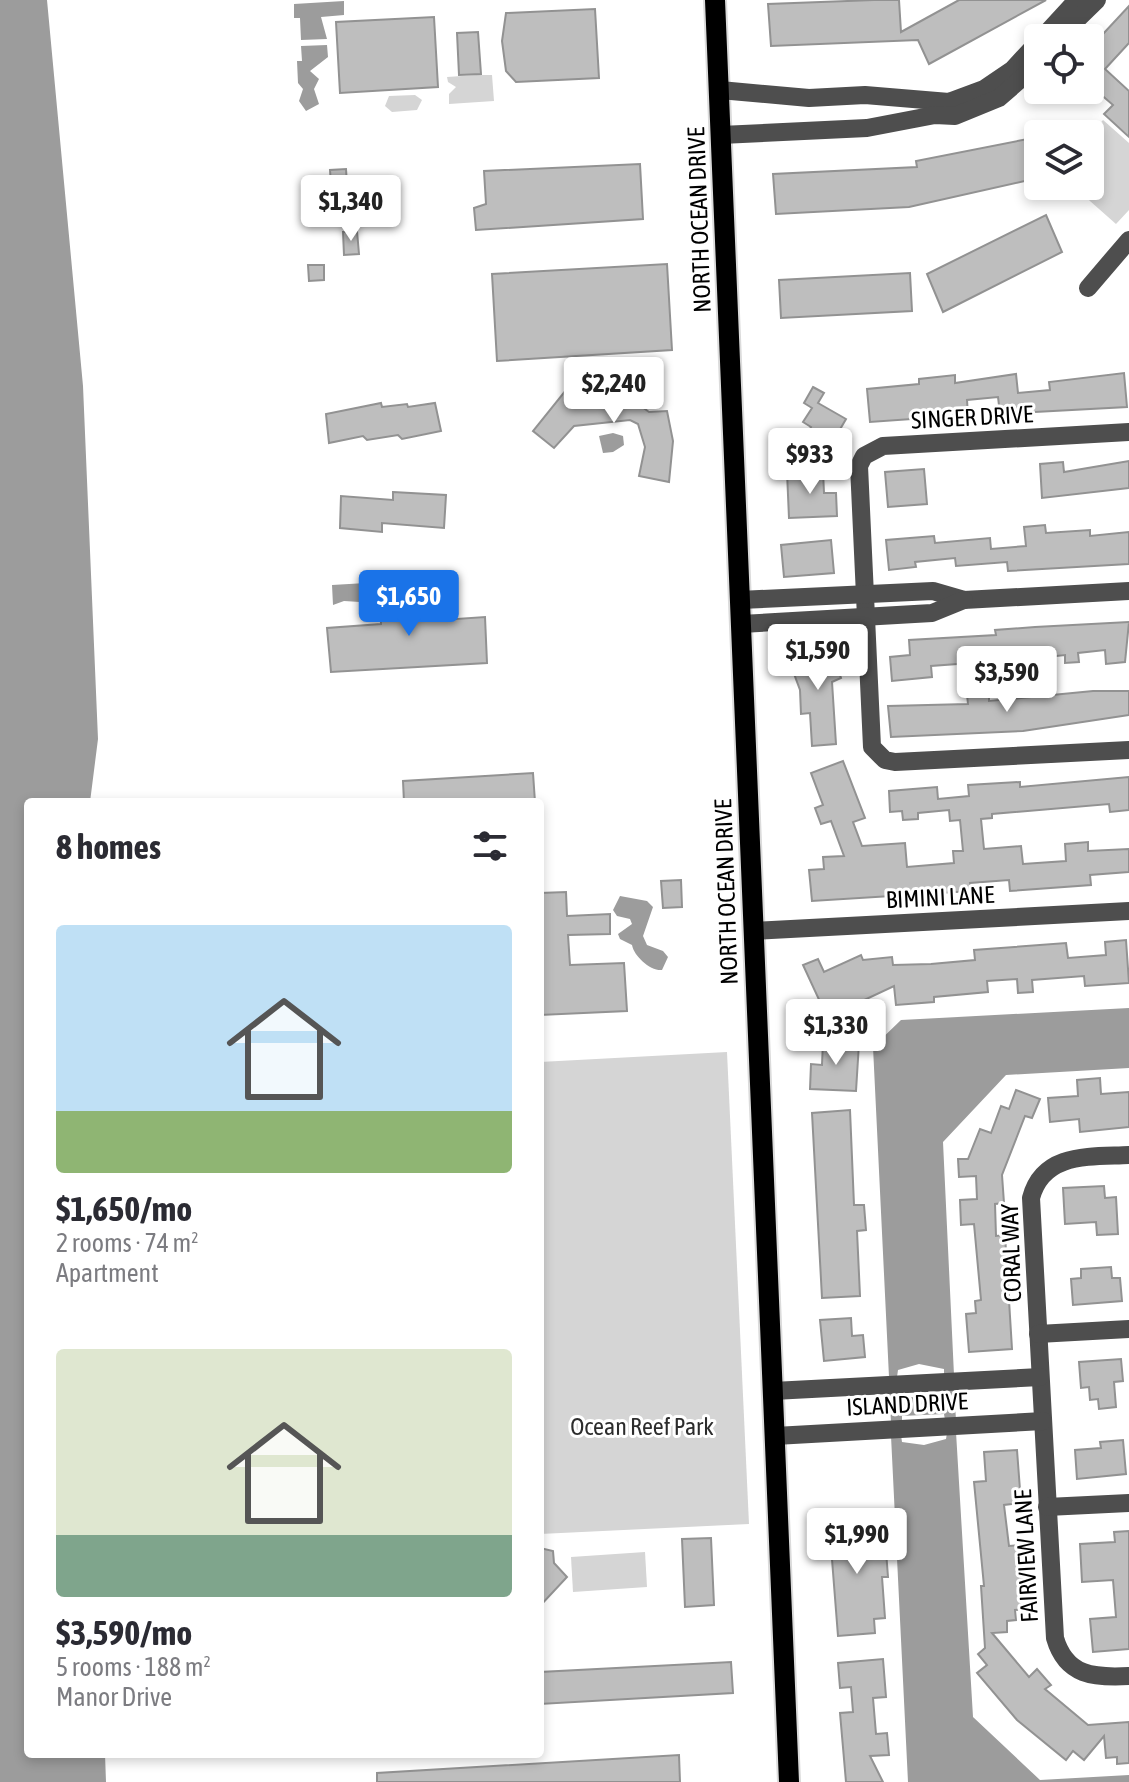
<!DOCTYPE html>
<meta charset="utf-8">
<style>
:root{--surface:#fff;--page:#f7f7f7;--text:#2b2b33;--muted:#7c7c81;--accent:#1a73e8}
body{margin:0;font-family:"Asap Condensed",sans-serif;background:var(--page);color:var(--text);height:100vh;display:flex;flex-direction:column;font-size:30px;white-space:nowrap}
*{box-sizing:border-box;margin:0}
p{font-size:26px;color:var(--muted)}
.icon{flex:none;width:44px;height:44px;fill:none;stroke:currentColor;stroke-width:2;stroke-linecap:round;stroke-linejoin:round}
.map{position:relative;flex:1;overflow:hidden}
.drawer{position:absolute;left:24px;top:798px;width:520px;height:960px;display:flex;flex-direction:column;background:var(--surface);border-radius:8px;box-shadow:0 4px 12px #0003}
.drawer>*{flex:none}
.fabs{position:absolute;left:1024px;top:24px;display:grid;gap:16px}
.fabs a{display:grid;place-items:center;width:80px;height:80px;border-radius:8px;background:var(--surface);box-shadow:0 4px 12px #0003;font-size:40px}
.price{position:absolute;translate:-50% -68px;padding:0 18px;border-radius:8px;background:#fff;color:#222;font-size:26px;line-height:52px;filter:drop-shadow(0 2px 4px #0008)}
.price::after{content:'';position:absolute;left:50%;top:48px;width:24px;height:18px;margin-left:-12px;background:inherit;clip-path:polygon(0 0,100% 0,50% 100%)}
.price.active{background:var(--accent);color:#fff}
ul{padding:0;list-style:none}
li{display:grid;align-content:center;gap:16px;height:424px;padding:0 32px}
li span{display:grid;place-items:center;height:248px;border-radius:8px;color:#555}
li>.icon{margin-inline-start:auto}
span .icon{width:144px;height:144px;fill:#fffc;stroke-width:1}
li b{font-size:34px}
h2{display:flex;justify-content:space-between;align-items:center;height:96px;padding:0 32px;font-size:34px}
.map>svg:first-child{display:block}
.green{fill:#d5d5d5}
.water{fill:#9c9c9c}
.building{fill:#bebebe;stroke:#929292;stroke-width:2}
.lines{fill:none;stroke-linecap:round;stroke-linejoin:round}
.major-casing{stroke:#dbdbdb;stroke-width:24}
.minor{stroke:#4e4e4e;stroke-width:18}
.major{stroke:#000;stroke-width:20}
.labels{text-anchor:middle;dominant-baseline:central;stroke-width:6;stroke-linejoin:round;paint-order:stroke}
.street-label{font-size:24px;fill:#000;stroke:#fff}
.park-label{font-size:24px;fill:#2c2c2c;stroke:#fff}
</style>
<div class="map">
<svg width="1129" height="1782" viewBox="0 0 1129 1782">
<rect width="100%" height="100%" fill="#fff"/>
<g class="green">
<path d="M477 75H492L494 101 449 104V94L456 87 448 82 447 77Z"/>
<path d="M415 95 422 100 417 110 392 112 385 106 389 96Z"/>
<path d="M1103 120 1129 143V210L1116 224 1073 186H1090V135Z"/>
<path d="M727 1052 749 1524 540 1534V1062Z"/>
<path d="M645 1552 647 1587 573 1592 571 1557Z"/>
</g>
<g class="water">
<path d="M0 0H47L83 386 98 739 90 802H28V1754H105L106 1782H0Z"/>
<path d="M344 1V15L321 17 327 39 301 40 300 18H294V4Z"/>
<path d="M327 45 328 57 310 71 319 79 314 89 319 104 306 111 299 101 303 89 298 83 297 61H302L301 46Z"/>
<path d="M613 433 623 436 624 445 613 452 603 453 599 436Z"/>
<path d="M383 582 384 593 378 596 376 603 344 601 333 605 332 585Z"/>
<path d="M620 896 647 901 653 907 643 936 647 945 663 951 668 957 662 970C650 971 634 956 632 945L620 939 618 934 632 924 630 919 617 916 613 910Z"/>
<path d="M1129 1008V1068L1006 1075 943 1142 954 1375H944V1369L919 1364 898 1370 897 1377H889L873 1047 901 1020Z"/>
<path d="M954 1387 956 1420H945L944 1414 902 1416V1422H891L889 1390 899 1389 900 1398 944 1395V1388Z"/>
<path d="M956 1432 973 1717 1040 1780 1129 1775V1782H908L891 1436 901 1435 902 1442 924 1445 946 1439 947 1433Z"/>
</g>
<g class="building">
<path d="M874 0H899L901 32 959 0H1046L929 64 918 40 771 46 768 4Z"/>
<path d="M1129 6V43L1105 69 1129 91V137L1104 114 1113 105 1090 85V48Z"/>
<path d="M595 9 599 78 516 82 506 71 502 41 506 13Z"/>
<path d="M434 17 438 87 340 93 336 22Z"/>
<path d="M478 32 481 74 459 75 457 33Z"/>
<path d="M1038 137V178L909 207 776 214 773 174 917 167 916 161Z"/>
<path d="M640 164 643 219 476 230 474 208 486 204 484 171Z"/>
<path d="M346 169 347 184 331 185 330 170Z"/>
<path d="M323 194 324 209 308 210 307 195Z"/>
<path d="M1046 215 1062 252 943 312 927 274Z"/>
<path d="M357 231 359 254 344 255 343 232Z"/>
<path d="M667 264 672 350 497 361 492 274Z"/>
<path d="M308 265H324V280L309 281Z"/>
<path d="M910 273 912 311 781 318 779 280Z"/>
<path d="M1124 373 1127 407 1000 414 998 397 967 400 968 415 870 422 867 389 919 384V379L955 375V383L1016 374 1018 393 1050 390 1049 382Z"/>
<path d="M570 385 571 396 640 391 641 406 649 412 667 411 673 441 669 482 639 476 645 447 638 424 630 420 574 426 554 448 533 431Z"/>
<path d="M813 387 824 393 818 403 846 419 821 462 798 450 811 427 803 422 812 408 804 403Z"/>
<path d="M381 403 382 407 407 404 408 407 435 403 441 431 402 439 398 435 367 440 363 436 329 443 326 414Z"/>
<path d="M1129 461V488L1042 498 1040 464 1063 462 1064 472Z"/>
<path d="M924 469 927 504 888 507 885 472Z"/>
<path d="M823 471 824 493H836L837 516 789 518 787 472Z"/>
<path d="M393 492 446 495 444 528 382 523V532L340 528 341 496 393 500Z"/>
<path d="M1045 525 1046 533 1090 530V536L1129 532V564L1008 571 1007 562 956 566 955 558 915 562 916 567 889 570 886 540 934 536 935 543 990 538 991 549 1026 546 1024 527Z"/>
<path d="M831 540 834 573 784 577 781 545Z"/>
<path d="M440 593 442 620 485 617 487 663 331 672 327 628 381 624 380 604 384 597Z"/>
<path d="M1129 622 1125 662 1106 664 1105 650 1078 653 1079 662 1065 663V655L1038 658V663L999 667 998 661 931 666 932 677 892 681 890 657 910 655 909 640 996 635 995 630 1035 627Z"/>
<path d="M818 639 825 658 833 656 841 678 832 682 836 744 812 746 810 713 801 714 800 690 793 671 804 667 797 647Z"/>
<path d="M1093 691H1129V715L1023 731 891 737 888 706 968 704 967 695 989 693V701Z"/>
<path d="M843 761 865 818 853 822 862 846 905 843 907 867 954 863 953 851H963L960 820 950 821 949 810 918 813V819L903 820 902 811 890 812 889 791 937 787 938 799 969 796 968 785 1020 782V787L1129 777V810L1110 812 1109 804 992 814V818L981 819 984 849 1021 846 1023 864 1066 861 1065 844 1088 842V851L1129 849V872L1090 875 1091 885 1010 891 1009 880 970 883 971 891 812 901 809 870 824 869 823 857 844 856 831 821 821 824 815 808 823 805 811 773Z"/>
<path d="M533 773 535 802H404L403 781Z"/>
<path d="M681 880 682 907 663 908 661 881Z"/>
<path d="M566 892 567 916 610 914V934L568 935 570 965 624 963 627 1011 540 1015V893Z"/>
<path d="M1126 940 1129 983 1085 986 1084 976 1032 980 1033 992 1018 993 1017 979 987 981 988 992 934 997V1002L896 1005 894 986 845 1009 852 1024 834 1032 803 965 818 959 824 972 861 955 863 960 892 957 893 965 931 964 975 960 974 950 1066 943 1068 958 1106 955 1105 942Z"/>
<path d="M823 1041 859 1043 856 1091 810 1089 811 1064 822 1065Z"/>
<path d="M1100 1078 1101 1094 1129 1092V1127L1080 1132 1079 1119 1050 1122 1048 1098 1078 1096 1077 1080Z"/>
<path d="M1016 1090 1040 1099 1032 1118 1025 1116 1002 1175 1004 1203 995 1204 996 1236 1005 1235 1012 1349 969 1352 966 1314 976 1313 975 1301 981 1300 974 1224 961 1225 960 1200 977 1199 976 1176 959 1177 958 1159H968L980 1129 991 1133 1001 1106 1009 1109Z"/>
<path d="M850 1110 854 1205H864L866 1230 857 1231 860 1296 822 1298 812 1113Z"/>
<path d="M1104 1186 1105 1198 1116 1197 1118 1234 1097 1235 1096 1222 1065 1224 1063 1188Z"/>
<path d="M1111 1267 1112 1278H1120L1122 1301 1073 1305 1071 1279 1081 1278V1269Z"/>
<path d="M851 1318 852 1336 863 1335 865 1357 824 1361 820 1320Z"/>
<path d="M1121 1359 1123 1381 1114 1382 1116 1407 1099 1409 1098 1399 1090 1400 1089 1387 1081 1388 1079 1362Z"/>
<path d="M1123 1440 1126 1474 1077 1479 1075 1450 1101 1448 1100 1442Z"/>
<path d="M1017 1450 1021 1503 1004 1505 1009 1546 1021 1545 1025 1609 1015 1610 1016 1620 1007 1621V1632L992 1633 1029 1677 1037 1669 1051 1685 1045 1689 1088 1725 1129 1722V1763L1117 1764V1757L1106 1758 1104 1736 1084 1760 1073 1751 1066 1760 1017 1720 977 1673 987 1665 978 1654 985 1648 981 1586H984L974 1482 986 1481 984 1452Z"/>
<path d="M874 1518 877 1552 886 1551 888 1577H882L885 1618 874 1619 875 1633 838 1636 829 1521Z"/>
<path d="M1129 1531V1649L1093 1652 1090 1619 1116 1617 1113 1580 1082 1582 1080 1544 1115 1542 1114 1532Z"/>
<path d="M711 1538 714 1605 685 1607 682 1539Z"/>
<path d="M540 1548 553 1551 554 1563 567 1577 540 1606Z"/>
<path d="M883 1659 886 1697 873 1698 876 1734 887 1733 889 1755 870 1756 883 1782H846L840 1713 853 1712 851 1687 840 1688 838 1663Z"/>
<path d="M731 1662 733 1693 540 1704V1672Z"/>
<path d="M679 1755 680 1782H377V1773Z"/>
</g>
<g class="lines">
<defs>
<path id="major" d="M715 0 789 1782"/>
</defs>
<use href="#major" class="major-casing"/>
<g class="minor">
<path d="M1042 38 1077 0"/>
<path d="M1058 38 1097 0"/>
<path d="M720 90 809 98 865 95 949 102 984 89 1012 70 1038 42"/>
<path d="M721 135 867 128 935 115 955 116 999 98 1038 64"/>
<path d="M1088 288 1129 240"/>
<path d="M1129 432 883 446 864 456 859 466 872 747 885 760 895 762 1129 750"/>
<path d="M740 600 933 591 964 600 1129 591"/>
<path d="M741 624 932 613 964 600"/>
<path d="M754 931 1129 911"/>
<path d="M1129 1155C1090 1157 1043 1152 1031 1198L1055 1638C1066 1676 1094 1678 1129 1676"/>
<path d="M1038 1334 1129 1329"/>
<path d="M773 1391 1040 1377"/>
<path d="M775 1436 1043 1421"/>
<path d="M1047 1507 1129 1503"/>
</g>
<use href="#major" class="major"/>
</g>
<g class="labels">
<g class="street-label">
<text transform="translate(699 220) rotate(-92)">NORTH OCEAN DRIVE</text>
<text transform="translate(972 417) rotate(-3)">SINGER DRIVE</text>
<text transform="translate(726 892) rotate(-92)">NORTH OCEAN DRIVE</text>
<text transform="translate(940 897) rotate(-3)">BIMINI LANE</text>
<text transform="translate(1011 1253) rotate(-92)">CORAL WAY</text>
<text transform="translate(907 1404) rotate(-3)">ISLAND DRIVE</text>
<text transform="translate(1026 1556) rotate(-93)">FAIRVIEW LANE</text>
</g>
<g class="park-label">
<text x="642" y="1426">Ocean Reef Park</text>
</g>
</g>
</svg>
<div class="fabs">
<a><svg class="icon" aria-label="locate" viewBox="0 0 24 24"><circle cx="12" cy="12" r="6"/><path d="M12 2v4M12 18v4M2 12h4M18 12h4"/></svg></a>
<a><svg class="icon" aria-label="layers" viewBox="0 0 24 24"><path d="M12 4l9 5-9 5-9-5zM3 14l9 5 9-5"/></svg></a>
</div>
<b class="price" style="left:351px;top:243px">$1,340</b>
<b class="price" style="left:614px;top:425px">$2,240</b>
<b class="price" style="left:810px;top:496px">$933</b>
<b class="price active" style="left:409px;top:638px">$1,650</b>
<b class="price" style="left:818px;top:692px">$1,590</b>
<b class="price" style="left:1007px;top:714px">$3,590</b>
<b class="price" style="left:836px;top:1067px">$1,330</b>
<b class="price" style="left:857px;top:1576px">$1,990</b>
<section class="drawer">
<h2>8 homes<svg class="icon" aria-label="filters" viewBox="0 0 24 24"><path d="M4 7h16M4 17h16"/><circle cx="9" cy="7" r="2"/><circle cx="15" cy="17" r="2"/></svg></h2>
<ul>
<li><span style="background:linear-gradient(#bfe0f5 75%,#8fb573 0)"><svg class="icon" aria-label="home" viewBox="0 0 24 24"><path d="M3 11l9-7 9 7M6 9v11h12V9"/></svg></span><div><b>$1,650/mo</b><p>2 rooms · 74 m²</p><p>Apartment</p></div></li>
<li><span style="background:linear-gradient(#dfe7d0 75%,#7fa58c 0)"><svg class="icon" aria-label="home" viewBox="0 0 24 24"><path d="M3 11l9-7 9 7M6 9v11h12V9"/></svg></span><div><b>$3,590/mo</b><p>5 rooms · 188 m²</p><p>Manor Drive</p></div></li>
</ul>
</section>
</div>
